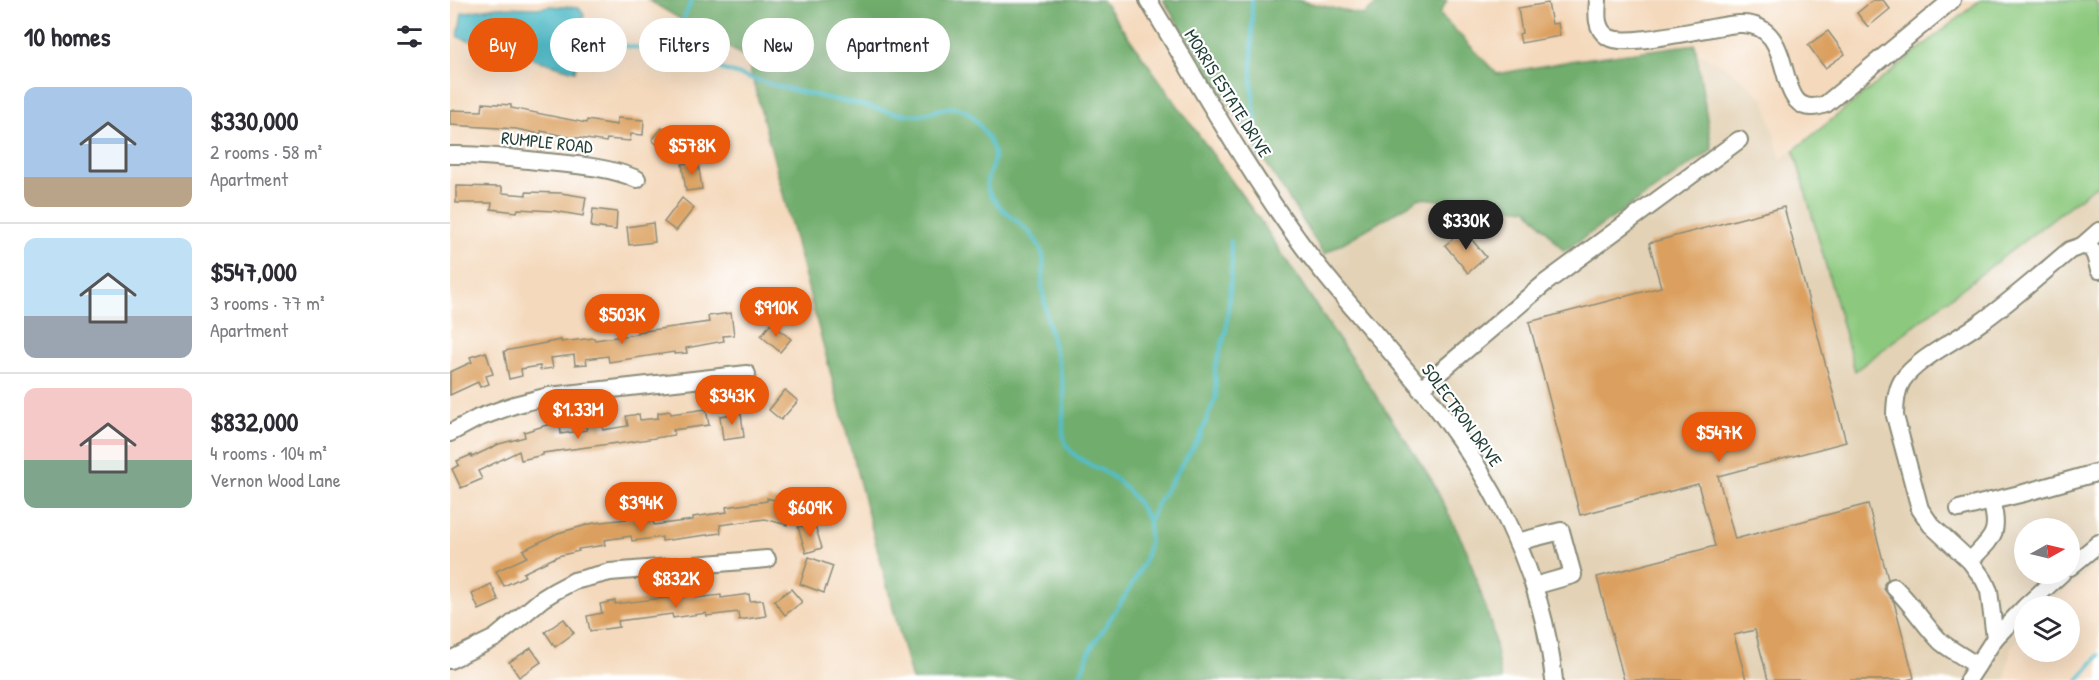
<!DOCTYPE html>
<meta charset="utf-8">
<style>
:root{--surface:#fff;--page:#f7f7f7;--text:#2b2b33;--muted:#7c7c81;--line:#e1e1e2;--accent:#ea580c}
body{margin:0;font-family:"Patrick Hand",sans-serif;background:var(--page);color:var(--text);height:100vh;display:flex;flex-direction:column;font-size:22px;white-space:nowrap}
*{box-sizing:border-box;margin:0}
p{font-size:20px;color:var(--muted)}
.icon{flex:none;width:33px;height:33px;fill:none;stroke:currentColor;stroke-width:2;stroke-linecap:round;stroke-linejoin:round}
.map{position:relative;flex:1;overflow:hidden}
.sheet{display:flex;flex-direction:column;background:var(--surface);width:450px}
.sheet>*{flex:none}
.hud{position:absolute;left:18px;top:18px;width:570px;height:54px;display:flex;gap:12px}
.needle{width:39px;rotate:82deg}
.tools{position:absolute;left:1564px;top:518px;display:grid;gap:12px}
.tools a{display:grid;place-items:center;width:66px;height:66px;border-radius:50%;background:var(--surface);box-shadow:0 6px 24px #0002;font-size:30px}
.price{position:absolute;translate:-50% -51px;padding:0 14px;border-radius:21px;background:var(--accent);color:#fff;font-size:20px;line-height:39px;filter:drop-shadow(0 2px 3px #0008)}
.price::after{content:'';position:absolute;left:50%;top:36px;width:18px;height:14px;margin-left:-9px;background:inherit;clip-path:polygon(0 0,100% 0,50% 100%)}
.price.on{background:#222;color:#fff}
ul{padding:0;list-style:none}
li{display:flex;align-items:center;gap:18px;height:150px;padding:0 24px}
li+li{border-top:2px solid var(--line)}
li span{display:grid;place-items:center;flex:none;width:168px;height:120px;border-radius:12px;color:#555}
li>.icon{margin-inline-start:auto}
span .icon{width:72px;height:72px;fill:#fffc;stroke-width:1}
li b{font-size:26px}
h2{display:flex;justify-content:space-between;align-items:center;height:72px;padding:0 24px;font-size:26px}
.pill{padding:0 21px;border-radius:27px;background:var(--surface);box-shadow:0 6px 24px #0002;font-size:21px;line-height:54px}
.pill.on{background:var(--accent);color:#fff}
main{display:flex;flex:1;min-height:0}
.map>svg:first-child{display:block}
.built{fill:#e3d2b5;fill-rule:evenodd}
.green{fill:#8cc97e;stroke:#568359;stroke-width:1.5}
.forest{fill:#71ad6d;stroke:#487550;stroke-width:1.5}
.water{fill:#51beca;stroke:#387e7f;stroke-width:1.5}
.lines{fill:none;stroke-linecap:round;stroke-linejoin:round}
.stream{stroke:#51beca;stroke-width:4}
.building{fill:#dba05e}
.minor-casing{stroke:#8a8b78;stroke-width:20}
.minor{stroke:#fff;stroke-width:16}
.labels{text-anchor:middle;dominant-baseline:central;stroke-width:4.5;stroke-linejoin:round;paint-order:stroke}
.street-label{font-size:18px;fill:#1f3d34;stroke:#fff}
</style>
<main>
<section class="sheet">
<h2>10 homes<svg class="icon" aria-label="filters" viewBox="0 0 24 24"><path d="M4 7h16M4 17h16"/><circle cx="9" cy="7" r="2"/><circle cx="15" cy="17" r="2"/></svg></h2>
<ul>
<li><span style="background:linear-gradient(#a9c7e8 75%,#b9a48a 0)"><svg class="icon" aria-label="home" viewBox="0 0 24 24"><path d="M3 11l9-7 9 7M6 9v11h12V9"/></svg></span><div><b>$330,000</b><p>2 rooms · 58 m²</p><p>Apartment</p></div></li>
<li><span style="background:linear-gradient(#bfe0f5 65%,#9aa5b1 0)"><svg class="icon" aria-label="home" viewBox="0 0 24 24"><path d="M3 11l9-7 9 7M6 9v11h12V9"/></svg></span><div><b>$547,000</b><p>3 rooms · 77 m²</p><p>Apartment</p></div></li>
<li><span style="background:linear-gradient(#f6c9c9 60%,#7fa58c 0)"><svg class="icon" aria-label="home" viewBox="0 0 24 24"><path d="M3 11l9-7 9 7M6 9v11h12V9"/></svg></span><div><b>$832,000</b><p>4 rooms · 104 m²</p><p>Vernon Wood Lane</p></div></li>
</ul>
</section>
<div class="map">
<svg width="1649" height="680" viewBox="0 0 1649 680">
<rect width="100%" height="100%" fill="#fff"/>
<filter id="ink" filterUnits="userSpaceOnUse"><feTurbulence type="fractalNoise" baseFrequency=".0167" numOctaves="2"/><feDisplacementMap in="SourceGraphic" scale="12" xChannelSelector="R" yChannelSelector="G"/><feConvolveMatrix kernelMatrix="1 2 1 2 8 2 1 2 1" color-interpolation-filters="sRGB"/></filter>
<filter id="wash" filterUnits="userSpaceOnUse"><feTurbulence type="fractalNoise" baseFrequency=".008" numOctaves="4" result="noise"/><feDisplacementMap in="SourceGraphic" scale="24" xChannelSelector="R" yChannelSelector="G"/><feGaussianBlur stdDeviation="1.35" result="paint"/><feColorMatrix in="noise" values="0 0 0 0 0 0 0 0 0 0 0 0 0 0 0 0 0 1.4 0 .05"/><feComposite in="paint" operator="in"/></filter>
<g filter="url(#wash)">
<rect width="100%" height="100%" fill="#f4d9bc"/>
<path class="built" d="M1250 54 1276 67 1314 98 1331 159 1344 150 1405 371 1649 183V563L1611 593 1599 606H1575V632L1561 647 1555 680H1051L1042 628 1017 551 981 479 809 219 827 114 1126 77ZM1575 528H1620V573H1575Z"/>
<path class="green" d="M1530 0H1645L1649 8V183L1405 371 1344 150Z"/>
<g class="forest">
<path d="M198 0H652L809 219 981 479 1017 551 1042 628 1051 680H462L297 58Z"/>
<path d="M713 0H847L913 15 932 0H997L990 14 1047 74 1126 60 1245 44 1262 150 1114 251 1078 209 970 198 874 254Z"/>
</g>
<path class="water" d="M100 6 129 8 134 15 125 71 8 37 12 13 47 7 87 8Z"/>
<g class="lines">
<g class="stream">
<path d="M802 0V85L809 159"/>
<path d="M125 36 182 47 210 50 268 66 271 69C314 83 357 95 402 103 423 107 444 115 465 115 482 116 495 102 513 110 524 114 546 146 544 158 543 170 533 180 539 192 551 216 583 225 592 253 596 263 592 275 592 285 593 294 595 303 596 312 600 339 611 365 614 392 615 407 609 434 617 446 625 460 645 466 658 474 677 486 688 502 699 521"/>
<path d="M233 57 229 29 242 0"/>
<path d="M628 680 641 648 681 587 694 562 699 543V521L708 502 749 438 766 397 765 368 776 331 779 302 782 262 780 241"/>
<path d="M1628 680 1649 655"/>
</g>
</g>
<g id="blocks">
<g class="building">
<path d="M1423 0H1433L1440 9 1418 27 1407 13Z"/>
<path d="M1098 3 1102 24 1108 23 1110 36 1071 43 1069 34 1072 33 1068 8Z"/>
<path d="M1378 31 1395 54 1375 68 1358 45Z"/>
<path d="M33 103 61 105V108L136 123 137 120 167 125V118L194 120 193 135 181 134 180 141 157 139 156 142 123 137V138L91 131V134L66 129 0 125V110L32 111Z"/>
<path d="M212 128 235 148 224 160 202 140Z"/>
<path d="M248 162 252 189 236 191 232 164Z"/>
<path d="M6 186 52 187V193L76 195V192L111 193 136 197 133 216 104 211 68 209 67 212 41 209 42 203H6Z"/>
<path d="M232 198 244 208 226 231 214 222Z"/>
<path d="M1334 207 1396 442 1268 476 1285 539 1418 504 1438 579 1434 584V589L1444 602 1464 678 1456 680H1318L1305 630 1284 635 1296 680H1174L1147 577 1265 546 1248 484 1130 515 1079 322 1211 287 1199 243Z"/>
<path d="M143 209 167 212 166 230 141 227Z"/>
<path d="M203 223 205 242 179 245 177 227Z"/>
<path d="M1014 230 1036 257 1018 273 995 245Z"/>
<path d="M281 313 284 335 273 336 274 341 236 348 237 353 224 354V352L159 362 158 356 136 359 137 364 125 365 124 355 101 358 103 368 90 370V366L71 369 72 376 59 379 54 351 111 340V342L144 338 145 340 188 334 187 332 259 322 258 316Z"/>
<path d="M321 323 341 339 330 352 311 336Z"/>
<path d="M36 352 43 374 36 376 39 384 30 387 28 382 0 395V372L22 362 20 357Z"/>
<path d="M335 390 348 401 331 420 319 410Z"/>
<path d="M256 409 259 425 223 430 224 435 168 444 167 443 93 453V455L71 460 69 451 28 471 32 479 11 488 2 469 9 465 7 461 21 455 22 457 49 444 75 437 74 432 97 425 110 424 111 434 137 430 135 421 152 418 153 430 178 426 176 416 189 414 190 420 208 418V413L220 411 221 414Z"/>
<path d="M291 413 294 437 273 440 270 416Z"/>
<path d="M317 498 343 505 337 525 315 519 270 525 271 533 212 541V537L182 541 181 536 154 540 155 545 128 549 129 551 108 556 73 573 75 576 54 586 46 571 77 557 73 550 108 533 144 523 202 516 204 525 243 520V517L277 512 276 507 317 501Z"/>
<path d="M364 522 372 548 356 553 348 527Z"/>
<path d="M359 557 383 566 374 593 350 584Z"/>
<path d="M41 584 49 601 29 610 22 594Z"/>
<path d="M341 589 352 602 335 615 324 601Z"/>
<path d="M246 594V598L271 595V598L299 594 300 601 313 600 316 616 289 620 288 612 257 616 256 613 223 618 222 614 168 621 169 627 140 631 137 616 152 613 150 604 165 601V604Z"/>
<path d="M114 619 124 633 105 647 95 632Z"/>
<path d="M81 648 91 662 69 677 59 662Z"/>
</g>
</g>
</g>
<g filter="url(#ink)">
<use href="#blocks" fill-opacity="0" stroke="#8a8b78" stroke-width="1.5"/>
<g class="lines">
<defs>
<g id="minor">
<path d="M698 0C748 82 795 168 852 245 896 305 949 357 993 416 1051 494 1094 583 1104 680"/>
<path d="M1148 0C1147 13 1145 29 1158 37 1177 49 1263 25 1289 24 1354 21 1317 126 1376 104L1502 0"/>
<path d="M0 155C33 154 65 159 97 162 128 165 158 167 187 179"/>
<path d="M1632 246 1649 231"/>
<path d="M970 389 1095 283 1289 140"/>
<path d="M0 433 28 418 64 405 99 396 297 374"/>
<path d="M1509 509 1574 493 1649 472"/>
<path d="M1067 542 1111 531 1123 575 1084 586"/>
<path d="M1520 561C1542 538 1551 534 1541 501"/>
<path d="M1620 567 1649 543"/>
<path d="M1444 587C1462 604 1474 625 1491 642 1502 651 1516 658 1527 666"/>
<path d="M1576 606 1612 573"/>
<path d="M1545 638 1539 591 1534 580 1520 561 1481 525 1470 509 1445 416C1445 404 1446 391 1452 381 1466 359 1509 339 1530 323 1561 301 1590 275 1620 250L1632 246 1640 247 1645 255 1649 270"/>
<path d="M0 660 45 638 92 599 105 591 124 581 160 572 317 559"/>
<path d="M1518 680 1545 638 1575 607"/>
</g>
</defs>
<use href="#minor" class="minor-casing"/>
<use href="#minor" class="minor"/>
</g>
</g>
<g class="labels">
<g class="street-label">
<text transform="translate(778 93) rotate(58)">MORRIS ESTATE DRIVE</text>
<text transform="translate(97 142) rotate(6)">RUMPLE ROAD</text>
<text transform="translate(1012 415) rotate(54)">SOLECTRON DRIVE</text>
</g>
</g>
</svg>
<div class="tools">
<a><svg class="needle" viewBox="-14 -14 28 28"><path d="M0-13l5 13h-10z" fill="#e53935"/><path d="M0 13l5-13h-10z" fill="#7c7c81"/></svg></a>
<a><svg class="icon" aria-label="layers" viewBox="0 0 24 24"><path d="M12 4l9 5-9 5-9-5zM3 14l9 5 9-5"/></svg></a>
</div>
<b class="price" style="left:242px;top:176px">$578K</b>
<b class="price on" style="left:1016px;top:251px">$330K</b>
<b class="price" style="left:326px;top:338px">$910K</b>
<b class="price" style="left:172px;top:345px">$503K</b>
<b class="price" style="left:282px;top:426px">$343K</b>
<b class="price" style="left:128px;top:440px">$1.33M</b>
<b class="price" style="left:1269px;top:463px">$547K</b>
<b class="price" style="left:191px;top:533px">$394K</b>
<b class="price" style="left:360px;top:538px">$609K</b>
<b class="price" style="left:226px;top:609px">$832K</b>
<div class="hud">
<a class="pill on">Buy</a>
<a class="pill">Rent</a>
<a class="pill">Filters</a>
<a class="pill">New</a>
<a class="pill">Apartment</a>
</div>
</div>
</main>
